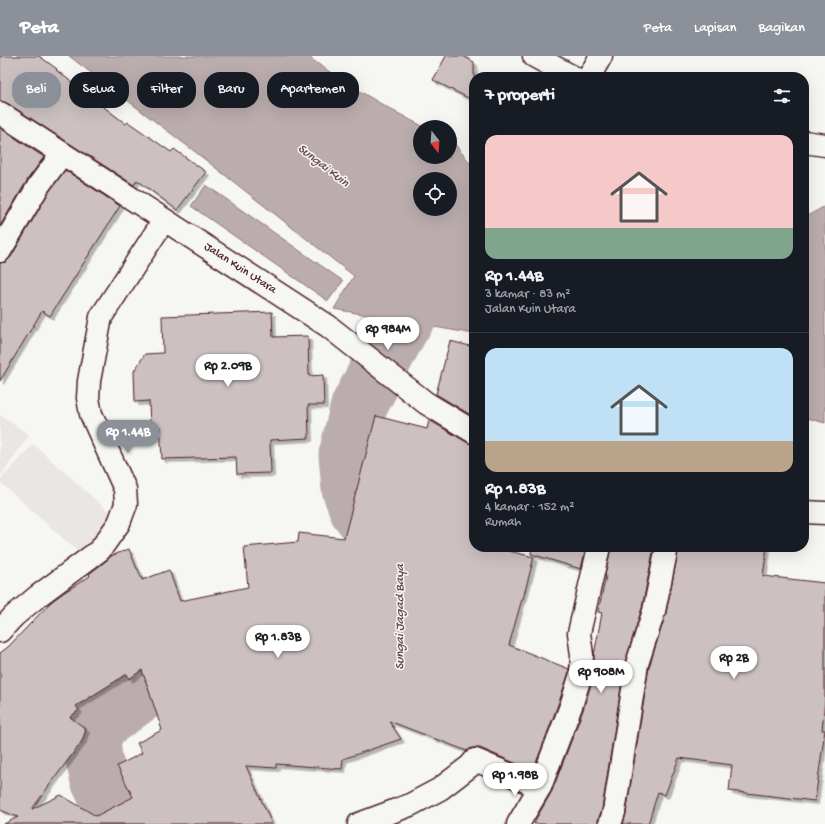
<!DOCTYPE html>
<html lang="id">
<meta charset="utf-8">
<style>
:root{--surface:#171b24;--page:#20242c;--text:#f1f3f6;--muted:#9ea1a6;--line:#363941;--accent:#8c9099}
body{margin:0;font-family:"Gochi Hand",sans-serif;background:var(--page);color:var(--text);height:100vh;display:flex;flex-direction:column;font-size:15px;white-space:nowrap}
*{box-sizing:border-box;margin:0}
p{font-size:13px;color:var(--muted)}
.icon{flex:none;width:22px;height:22px;fill:none;stroke:currentColor;stroke-width:2;stroke-linecap:round;stroke-linejoin:round}
.map{position:relative;flex:1;overflow:hidden}
.panel{position:absolute;left:469px;top:16px;width:340px;height:480px;display:flex;flex-direction:column;background:var(--surface);border-radius:16px;box-shadow:0 4px 16px #0002}
.panel>*{flex:none}
.guide{position:absolute;left:12px;top:16px;width:380px;height:36px;display:flex;gap:8px}
.needle{width:26px;rotate:163deg}
.buttons{position:absolute;left:413px;top:64px;display:grid;gap:8px}
.buttons a{display:grid;place-items:center;width:44px;height:44px;border-radius:50%;background:var(--surface);box-shadow:0 4px 16px #0002;font-size:20px}
.price{position:absolute;translate:-50% -34px;padding:0 9px;border-radius:14px;background:#fff;color:#222;font-size:13px;line-height:26px;filter:drop-shadow(0 1px 2px #0008)}
.price::after{content:'';position:absolute;left:50%;top:24px;width:12px;height:9px;margin-left:-6px;background:inherit;clip-path:polygon(0 0,100% 0,50% 100%)}
.price.selected{background:var(--accent);color:#fff}
ul{padding:0;list-style:none}
li{display:grid;align-content:center;gap:8px;height:212px;padding:0 16px}
li+li{border-top:1px solid var(--line)}
li span{display:grid;place-items:center;height:124px;border-radius:12px;color:#555}
li>.icon{margin-inline-start:auto}
span .icon{width:72px;height:72px;fill:#fffc;stroke-width:1}
li b{font-size:17px}
h2{display:flex;justify-content:space-between;align-items:center;height:48px;padding:0 16px;font-size:17px}
.chip{padding:0 14px;border-radius:16px;background:var(--surface);box-shadow:0 4px 16px #0002;font-size:14px;line-height:36px}
.chip.selected{background:var(--accent);color:#fff}
header{display:flex;align-items:center;gap:24px;box-sizing:border-box;height:56px;padding:0 20px;background:var(--accent);color:#fff}
header strong{font-size:19px}
nav{display:flex;gap:22px;margin-inline-start:auto;font-size:14px}
.map>svg:first-child{display:block}
.built{fill:#e9e6e3}
.water{fill:#bbadae;stroke:#8e747a;fill-rule:evenodd}
.lines{fill:none;stroke-linecap:round;stroke-linejoin:round}
.river{stroke:#bbadae;stroke-width:57}
.building{fill:#ccc1c0;stroke:#4a1f2b;fill-rule:evenodd;filter:url(#shadow)}
.minor-casing{stroke:#4a1f2b;stroke-width:25}
.tertiary-casing{stroke:#4a1f2b;stroke-width:25}
.minor{stroke:#f6f6f2;stroke-width:22}
.tertiary{stroke:#f6f6f2;stroke-width:22}
.labels{text-anchor:middle;dominant-baseline:central;stroke-width:3;stroke-linejoin:round;paint-order:stroke}
.street-label{font-size:12px;fill:#4a1f2b;stroke:#f6f6f2}
.water-label{font-size:13px;font-style:italic;fill:#6c4a52;stroke:#f6f6f2}
</style>
<header>
<strong>Peta</strong>
<nav><a>Peta</a><a>Lapisan</a><a>Bagikan</a></nav>
</header>
<div class="map">
<svg width="825" height="768" viewBox="0 0 825 768">
<defs>
<filter id="shadow"><feDropShadow dx="3.5" dy="3.5" stdDeviation="0" flood-color="#0004"/></filter>
</defs>
<rect width="100%" height="100%" fill="#f6f6f2"/>
<filter id="ink" filterUnits="userSpaceOnUse"><feTurbulence type="fractalNoise" baseFrequency=".025" numOctaves="2"/><feDisplacementMap in="SourceGraphic" scale="8" xChannelSelector="R" yChannelSelector="G"/><feConvolveMatrix kernelMatrix="1 2 1 2 8 2 1 2 1" color-interpolation-filters="sRGB"/></filter>
<g filter="url(#ink)">
<g class="built">
<path d="M0 359 29 379 0 421Z"/>
<path d="M33 388 118 464 84 501 0 426V424Z"/>
</g>
<g class="water">
<path d="M69 0H307C344 27 383 50 424 71H420V101H450V85L453 86 474 112V278L334 253 354 220 198 98ZM420 123H450V153H420Z"/>
<path d="M206 129 343 225 328 245 191 150Z"/>
<path d="M825 150V367L804 361V162Z"/>
</g>
<g class="lines">
<g class="river">
<path d="M401 504 396 491 383 478 370 469 358 454 350 433 347 399 359 350 399 274 443 204"/>
<path d="M120 768 99 724 94 703 92 683 100 667 143 636 162 630 188 628 226 634"/>
</g>
</g>
<g class="building">
<path d="M0 0H39L57 13 56 14 126 68 128 66 171 96 174 93 206 116 177 154 137 124 134 129 7 47 0 45Z"/>
<path d="M446 0H463L474 6V45L433 24Z"/>
<path d="M0 72 44 101 28 123 0 170Z"/>
<path d="M65 114 120 150 50 260 42 255 0 325V207L6 206 11 201 49 136Z"/>
<path d="M272 256 273 281 308 280 309 320 323 319 324 349H308L309 382 270 384 271 417 237 418 236 401 162 403 160 371H150L149 345 135 346 134 315 145 298 163 297 162 260Z"/>
<path d="M450 285 474 291V361L436 338Z"/>
<path d="M376 360 427 373 429 364 468 387 474 388V491H492L534 501 523 543H522L509 589 569 613V616L559 646 533 715 480 692H472L467 695 389 665 401 683 343 703 342 713 276 708V712L246 710 272 768H4L18 761 0 754V597L8 591 51 546 63 537 90 520 89 518 107 504 111 500 129 493 137 513H138L142 524 169 514 180 545 248 531 244 491 298 486 299 477 344 482ZM142 614 162 674 137 687 142 697 117 710 133 741 96 760 61 739 32 753 82 685 86 673 70 661 79 654 76 650 127 618 129 623Z"/>
<path d="M532 491H586L581 513 531 498Z"/>
<path d="M611 491H654L642 552 625 606 602 753 598 764V768H534L537 761 552 735 583 654 593 622 594 599 602 557 598 556 606 520H605Z"/>
<path d="M679 491H767L763 520 825 527V644L822 674H825L815 745 729 735 732 709 679 702 665 739 658 736 648 768H623L626 758 649 611 666 557Z"/>
</g>
<g class="lines">
<defs>
<g id="minor">
<path d="M534 0 573 21"/>
<path d="M589 21 601 0"/>
<path d="M804 86 825 89"/>
<path d="M0 195 39 129 62 98"/>
<path d="M0 575 14 560 38 540 100 494 119 467 126 448 125 433 91 358 88 342 89 325 101 261 164 164"/>
<path d="M359 768 410 749 440 733 470 710 475 704 540 731 571 650 581 618 582 599 579 577 599 491"/>
<path d="M518 768 540 731"/>
<path d="M610 768 614 756 637 608 654 555 667 491"/>
</g>
<g id="tertiary">
<path id="s1" d="M0 57 328 270 426 347 474 376"/>
<path d="M804 456 825 457"/>
</g>
</defs>
<use href="#minor" class="minor-casing"/>
<use href="#tertiary" class="tertiary-casing"/>
<use href="#minor" class="minor"/>
<use href="#tertiary" class="tertiary"/>
</g>
</g>
<g class="labels">
<g class="street-label">
<text stroke="none"><textPath href="#s1" startOffset="286">Jalan Kuin Utara</textPath></text>
</g>
<g class="water-label">
<text transform="translate(323 110) rotate(38)">Sungai Kuin</text>
<text transform="translate(400 561) rotate(-90)">Sungai Jagad Baya</text>
</g>
</g>
</svg>
<div class="buttons">
<a><svg class="needle" viewBox="-14 -14 28 28"><path d="M0-13l5 13h-10z" fill="#e53935"/><path d="M0 13l5-13h-10z" fill="#9ea1a6"/></svg></a>
<a><svg class="icon" aria-label="locate" viewBox="0 0 24 24"><circle cx="12" cy="12" r="6"/><path d="M12 2v4M12 18v4M2 12h4M18 12h4"/></svg></a>
</div>
<b class="price" style="left:388px;top:295px">Rp 984M</b>
<b class="price" style="left:228px;top:332px">Rp 2.09B</b>
<b class="price selected" style="left:128px;top:398px">Rp 1.44B</b>
<b class="price" style="left:278px;top:603px">Rp 1.83B</b>
<b class="price" style="left:734px;top:624px">Rp 2B</b>
<b class="price" style="left:601px;top:638px">Rp 908M</b>
<b class="price" style="left:515px;top:741px">Rp 1.98B</b>
<div class="guide">
<a class="chip selected">Beli</a>
<a class="chip">Sewa</a>
<a class="chip">Filter</a>
<a class="chip">Baru</a>
<a class="chip">Apartemen</a>
</div>
<section class="panel">
<h2>7 properti<svg class="icon" aria-label="filters" viewBox="0 0 24 24"><path d="M4 7h16M4 17h16"/><circle cx="9" cy="7" r="2"/><circle cx="15" cy="17" r="2"/></svg></h2>
<ul>
<li><span style="background:linear-gradient(#f6c9c9 75%,#7fa58c 0)"><svg class="icon" aria-label="home" viewBox="0 0 24 24"><path d="M3 11l9-7 9 7M6 9v11h12V9"/></svg></span><div><b>Rp 1.44B</b><p>3 kamar · 83 m²</p><p>Jalan Kuin Utara</p></div></li>
<li><span style="background:linear-gradient(#bfe0f5 75%,#b9a48a 0)"><svg class="icon" aria-label="home" viewBox="0 0 24 24"><path d="M3 11l9-7 9 7M6 9v11h12V9"/></svg></span><div><b>Rp 1.83B</b><p>4 kamar · 152 m²</p><p>Rumah</p></div></li>
</ul>
</section>
</div>
